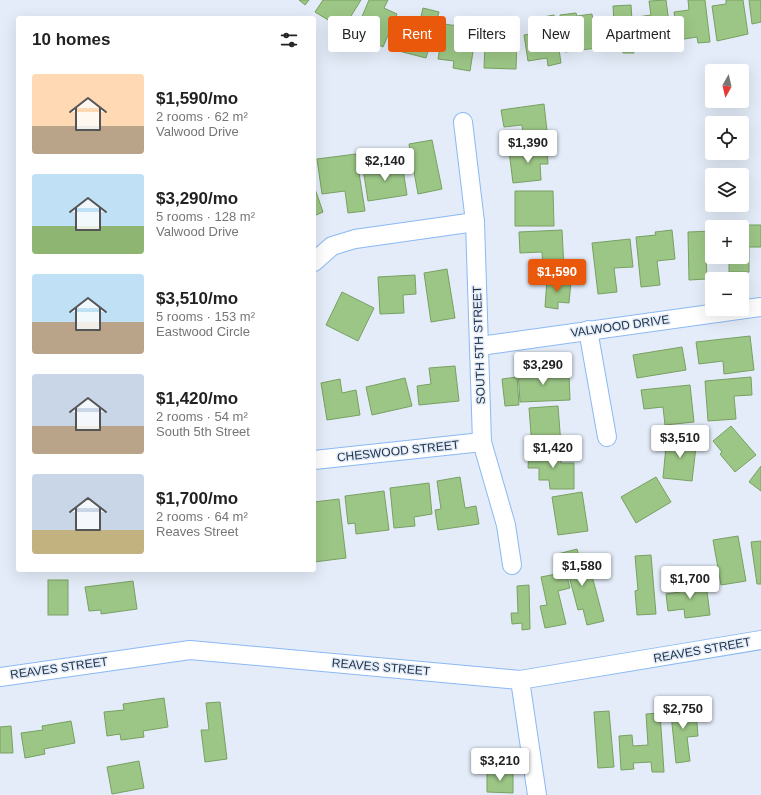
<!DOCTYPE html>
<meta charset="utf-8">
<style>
:root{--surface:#fff;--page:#f6f6f6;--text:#222;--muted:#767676;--accent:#ea580c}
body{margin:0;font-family:Helvetica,sans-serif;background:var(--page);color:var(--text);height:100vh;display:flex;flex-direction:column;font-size:15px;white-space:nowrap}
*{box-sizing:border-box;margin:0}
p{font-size:13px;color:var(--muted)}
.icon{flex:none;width:22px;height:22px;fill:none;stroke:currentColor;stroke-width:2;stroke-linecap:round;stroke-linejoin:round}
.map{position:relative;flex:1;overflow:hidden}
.panel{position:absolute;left:16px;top:16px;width:300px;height:556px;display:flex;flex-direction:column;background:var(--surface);border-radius:4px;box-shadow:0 4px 16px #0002}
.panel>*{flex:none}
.guide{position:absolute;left:328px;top:16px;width:373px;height:36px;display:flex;gap:8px}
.needle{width:26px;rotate:188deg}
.controls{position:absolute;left:705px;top:64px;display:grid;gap:8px}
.controls a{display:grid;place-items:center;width:44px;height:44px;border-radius:4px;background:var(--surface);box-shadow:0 4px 16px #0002;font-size:20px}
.price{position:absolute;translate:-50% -34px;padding:0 9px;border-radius:4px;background:#fff;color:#222;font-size:13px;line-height:26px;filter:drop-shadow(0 1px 2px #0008)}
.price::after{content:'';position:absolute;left:50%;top:24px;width:12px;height:9px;margin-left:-6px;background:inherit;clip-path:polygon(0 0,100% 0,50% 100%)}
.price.selected{background:var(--accent);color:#fff}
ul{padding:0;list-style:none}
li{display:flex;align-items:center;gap:12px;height:100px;padding:0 16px}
li span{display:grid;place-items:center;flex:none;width:112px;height:80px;border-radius:4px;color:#555}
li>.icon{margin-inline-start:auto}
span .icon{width:48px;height:48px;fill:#fffc;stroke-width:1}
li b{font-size:17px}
h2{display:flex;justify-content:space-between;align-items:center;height:48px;padding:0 16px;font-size:17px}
.tag{padding:0 14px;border-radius:4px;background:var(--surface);box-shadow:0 4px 16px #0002;font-size:14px;line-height:36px}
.tag.selected{background:var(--accent);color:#fff}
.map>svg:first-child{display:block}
.building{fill:#9cc686;stroke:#78a062}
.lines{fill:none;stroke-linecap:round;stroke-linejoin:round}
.street-casing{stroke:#8bb9f4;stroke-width:20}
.street{stroke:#fff;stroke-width:18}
.labels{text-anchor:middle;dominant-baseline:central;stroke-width:3;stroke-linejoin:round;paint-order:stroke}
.street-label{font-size:12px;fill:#21344b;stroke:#e3ecf8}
</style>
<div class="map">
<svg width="761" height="795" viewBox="0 0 761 795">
<rect width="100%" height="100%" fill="#e3ecf8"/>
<g class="building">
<path d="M299 0H309L305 5Z"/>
<path d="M323 0H361L343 29 315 12Z"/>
<path d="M369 0H388L384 8 397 14 383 47 355 33Z"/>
<path d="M666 0 672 46 641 51 637 17 651 15 649 1Z"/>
<path d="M688 0H705L710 42 698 43 697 37 678 40 674 12 689 10Z"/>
<path d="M726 0H743L748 34 717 41 712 6 726 4Z"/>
<path d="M749 0H761V22L752 24Z"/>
<path d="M631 5 634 53H623L622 48 602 49 601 23 614 22 613 6Z"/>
<path d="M423 8 439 12 426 58 395 50 405 17 420 21Z"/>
<path d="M576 13 577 16 592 14 597 48 565 52 560 15Z"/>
<path d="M554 15 561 63 548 66 547 58 528 61 524 35 540 32 538 18Z"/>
<path d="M459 17 478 20 470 71 453 68 454 61 438 59 444 24 458 26Z"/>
<path d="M486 21H502L501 33 517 34 516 69 484 68Z"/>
<path d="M544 104 548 140 524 143 522 125 504 127 501 110Z"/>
<path d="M432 140 442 189 418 194 409 144Z"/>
<path d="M547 148 548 164H540L541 180 513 183 509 151Z"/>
<path d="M356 154 365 211 348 213 345 191 322 194 317 159Z"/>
<path d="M402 163 407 195 368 201 363 168Z"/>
<path d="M314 186 323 212 314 216Z"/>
<path d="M515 191H553L554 226H515Z"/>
<path d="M729 225H761V247H749V272H729V257H742V227H729Z"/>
<path d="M562 230 564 269 543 271 542 252 520 253 519 232Z"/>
<path d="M672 230 675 259 657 261 660 285 641 287 636 237 656 235 655 232Z"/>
<path d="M712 231V254H706L707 279 689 280 688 232Z"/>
<path d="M630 239 633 267 614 268 617 292 598 294 592 243Z"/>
<path d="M447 269 455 318 431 322 424 273Z"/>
<path d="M415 275 416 294 403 295 404 313 380 314 378 277Z"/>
<path d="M547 279 571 281 569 303 558 302V309L545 307Z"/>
<path d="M342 292 374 308 358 341 326 325Z"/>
<path d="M750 336 754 370 724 374 723 361 699 364 696 342Z"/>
<path d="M682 347 686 370 637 378 633 355Z"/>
<path d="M455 366 459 401 419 405 417 386 431 384 429 368Z"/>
<path d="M556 368V376L569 375 570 400 520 402 518 370Z"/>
<path d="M517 377 519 405 505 406 502 379Z"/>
<path d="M751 377 752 395 734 396 736 419 708 421 705 381Z"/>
<path d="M405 378 412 406 372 415 366 387Z"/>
<path d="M340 379 342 393 356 390 360 415 327 420 321 383Z"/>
<path d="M690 385 694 422 665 425 663 407 644 409 641 390Z"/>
<path d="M558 406 561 445 532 447 529 408Z"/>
<path d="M731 426 756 455 735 472 720 454 722 452 713 441Z"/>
<path d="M672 436 697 438 692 481 663 478 666 446H671Z"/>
<path d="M529 451H561V463H574V489H550L549 480H539V468H528Z"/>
<path d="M761 466V491L749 482Z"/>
<path d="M460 477 465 508 476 506 479 524 438 530 435 510 441 509 437 481Z"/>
<path d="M656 477 671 502 636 523 621 497Z"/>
<path d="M429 483 432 514 414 517 415 526 394 528 390 488Z"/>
<path d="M384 491 389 530 356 534 355 523 348 524 345 496Z"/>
<path d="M582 492 588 531 558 535 552 497Z"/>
<path d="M339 499 346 558 314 562V502Z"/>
<path d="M738 536 746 581 721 585 713 540Z"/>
<path d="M761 541V584H757L751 542Z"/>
<path d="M577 549 584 574 591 572 604 621 587 625 583 609 578 610 566 565 561 566 558 554Z"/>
<path d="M651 555 656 614 637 615 635 591 638 590 635 556Z"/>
<path d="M566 572 570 588 558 591 566 624 545 628 540 606 547 605 541 577Z"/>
<path d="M690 578 691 586 706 584 710 615 685 618 684 609 668 611 666 594 680 592 678 580Z"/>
<rect x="48" y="580" width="20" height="35"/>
<path d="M133 581 137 609 101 614V610L89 611 85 587Z"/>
<path d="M529 585 530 629 522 630V623L512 624 511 613H518L517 586Z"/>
<path d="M164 698 168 727 143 731 144 737 121 740 120 734 107 736 104 712 124 710 123 704Z"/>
<path d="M220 702 227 759 205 762 201 730H209L206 703Z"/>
<path d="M684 703 685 712 696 711 698 736 687 737 690 761 676 763 670 704Z"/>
<path d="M609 711 614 767 598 768 594 712Z"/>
<path d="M660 713 664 772H652L651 762 633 763 634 769 621 770 619 736 632 735 633 746 648 745 646 714Z"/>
<path d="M71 721 75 743 44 749 45 754 25 758 21 733 43 730 42 726Z"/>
<path d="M11 726 13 753H0V727Z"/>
<path d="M139 761 144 788 112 794 107 767Z"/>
<path d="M487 770 513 771V793L487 792Z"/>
</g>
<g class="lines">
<defs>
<g id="street">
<path d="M463 122 475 222 482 442 506 525 512 565"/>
<path d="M314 262 332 246 355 239 475 222"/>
<path d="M588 330 607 437"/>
<path d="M480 346 761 307"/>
<path d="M314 460 482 442"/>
<path d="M0 677 190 650 520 680 761 640"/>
<path d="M520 680 537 795"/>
</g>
</defs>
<use href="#street" class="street-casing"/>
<use href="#street" class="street"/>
</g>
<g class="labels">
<g class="street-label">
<text transform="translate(620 326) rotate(-8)">VALWOOD DRIVE</text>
<text transform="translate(479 345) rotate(-92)">SOUTH 5TH STREET</text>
<text transform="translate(398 451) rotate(-6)">CHESWOOD STREET</text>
<text transform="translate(702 650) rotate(-10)">REAVES STREET</text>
<text transform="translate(381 667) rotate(5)">REAVES STREET</text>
<text transform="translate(59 668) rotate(-8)">REAVES STREET</text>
</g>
</g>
</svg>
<div class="controls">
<a><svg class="needle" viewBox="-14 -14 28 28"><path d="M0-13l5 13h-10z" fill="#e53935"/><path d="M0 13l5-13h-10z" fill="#767676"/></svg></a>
<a><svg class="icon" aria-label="locate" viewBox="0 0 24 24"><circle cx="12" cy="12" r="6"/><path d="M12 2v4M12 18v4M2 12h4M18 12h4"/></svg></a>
<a><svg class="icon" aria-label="layers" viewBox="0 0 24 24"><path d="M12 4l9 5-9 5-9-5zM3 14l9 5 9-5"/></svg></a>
<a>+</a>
<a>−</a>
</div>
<b class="price" style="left:528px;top:164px">$1,390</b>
<b class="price" style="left:385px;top:182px">$2,140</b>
<b class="price selected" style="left:557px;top:293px">$1,590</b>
<b class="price" style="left:543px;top:386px">$3,290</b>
<b class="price" style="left:680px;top:459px">$3,510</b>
<b class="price" style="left:553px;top:469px">$1,420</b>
<b class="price" style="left:582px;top:587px">$1,580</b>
<b class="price" style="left:690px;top:600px">$1,700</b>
<b class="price" style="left:683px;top:730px">$2,750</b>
<b class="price" style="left:500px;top:782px">$3,210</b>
<div class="guide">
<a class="tag">Buy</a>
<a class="tag selected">Rent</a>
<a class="tag">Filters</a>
<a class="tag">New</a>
<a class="tag">Apartment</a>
</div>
<section class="panel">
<h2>10 homes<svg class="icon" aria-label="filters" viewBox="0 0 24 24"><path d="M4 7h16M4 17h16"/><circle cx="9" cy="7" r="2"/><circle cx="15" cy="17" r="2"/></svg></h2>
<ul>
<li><span style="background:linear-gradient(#ffd9b3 65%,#b9a48a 0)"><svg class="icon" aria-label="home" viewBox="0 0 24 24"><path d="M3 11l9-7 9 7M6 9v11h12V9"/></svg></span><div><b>$1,590/mo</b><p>2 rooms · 62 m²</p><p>Valwood Drive</p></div></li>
<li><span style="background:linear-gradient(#bfe0f5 65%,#8fb573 0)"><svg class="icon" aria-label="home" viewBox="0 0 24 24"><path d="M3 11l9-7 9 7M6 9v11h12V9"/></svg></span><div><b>$3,290/mo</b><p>5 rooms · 128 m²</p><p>Valwood Drive</p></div></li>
<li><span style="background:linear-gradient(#bfe0f5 60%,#b9a48a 0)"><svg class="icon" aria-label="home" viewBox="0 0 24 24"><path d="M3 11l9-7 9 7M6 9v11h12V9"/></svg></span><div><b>$3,510/mo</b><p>5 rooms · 153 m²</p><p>Eastwood Circle</p></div></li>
<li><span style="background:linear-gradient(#c9d6e8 65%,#b9a48a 0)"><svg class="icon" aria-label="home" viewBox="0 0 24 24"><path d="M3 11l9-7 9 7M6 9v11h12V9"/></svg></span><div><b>$1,420/mo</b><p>2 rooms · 54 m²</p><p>South 5th Street</p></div></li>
<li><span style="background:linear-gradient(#c9d6e8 70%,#c2b280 0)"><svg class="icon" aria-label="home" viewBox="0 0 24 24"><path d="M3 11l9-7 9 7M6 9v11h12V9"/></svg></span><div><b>$1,700/mo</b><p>2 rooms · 64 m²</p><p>Reaves Street</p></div></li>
</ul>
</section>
</div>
